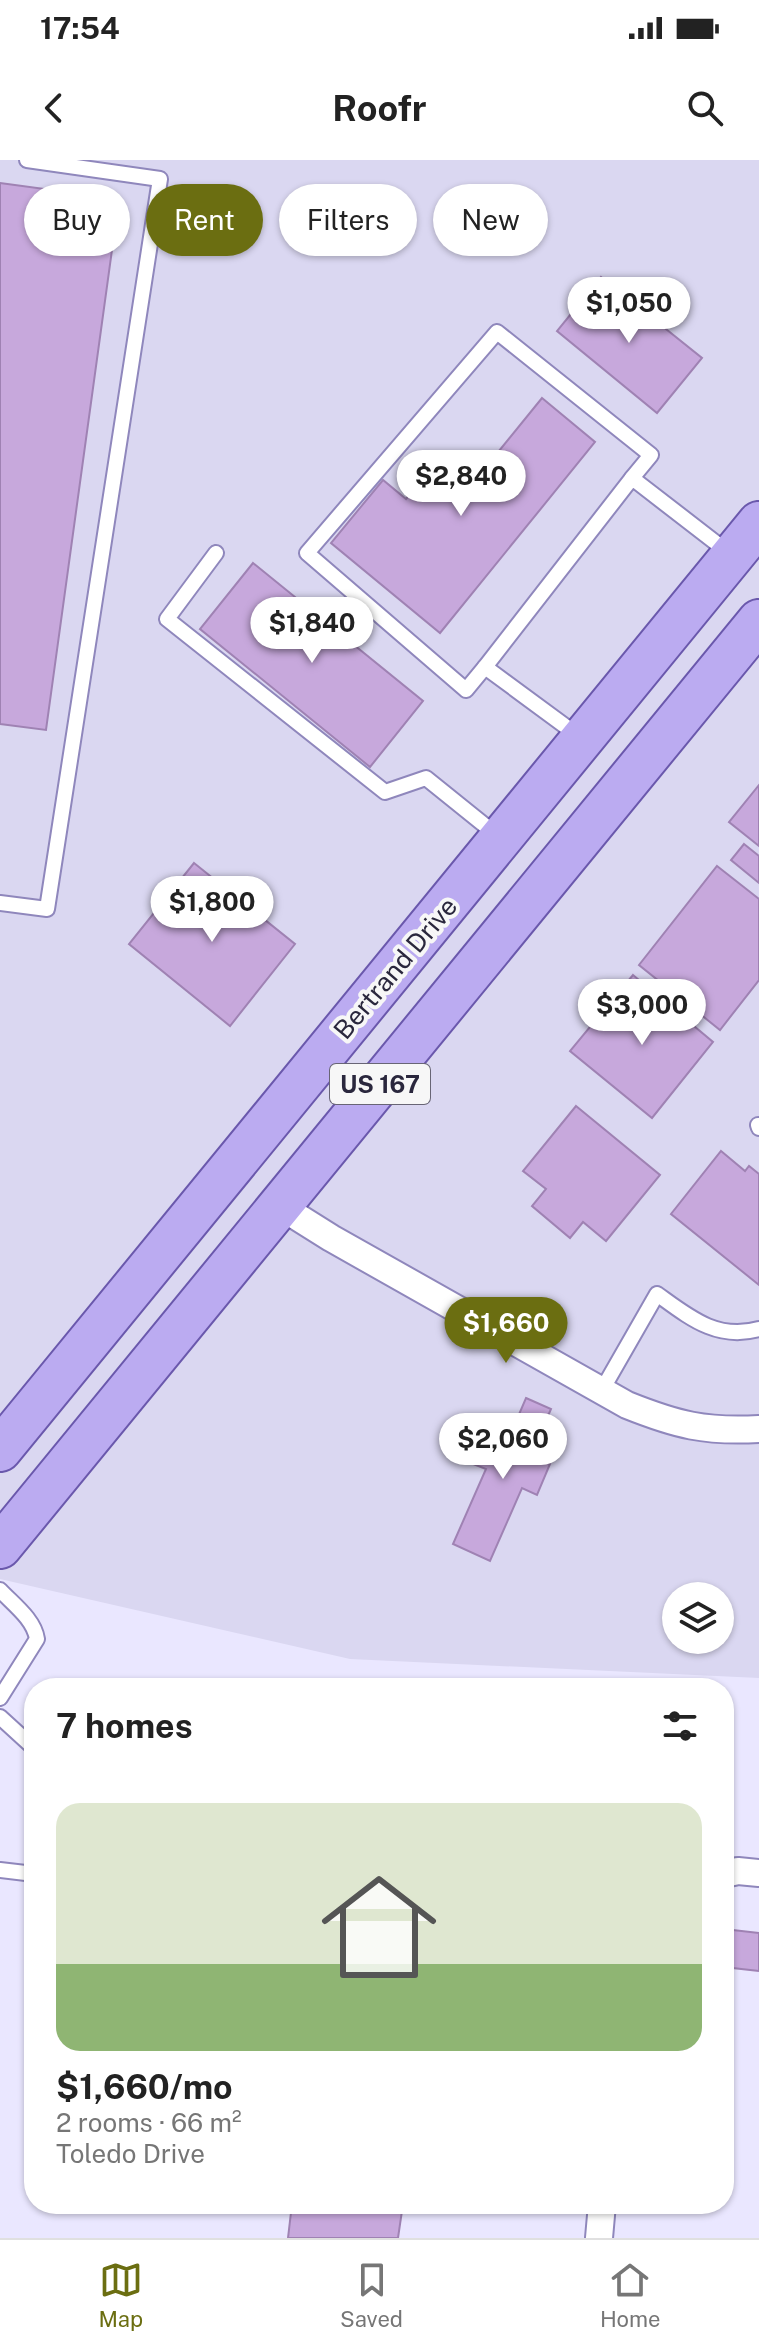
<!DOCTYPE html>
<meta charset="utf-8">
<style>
:root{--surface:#fff;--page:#f2f2f2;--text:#222;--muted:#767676;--line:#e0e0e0;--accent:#6b6e11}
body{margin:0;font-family:"Public Sans",sans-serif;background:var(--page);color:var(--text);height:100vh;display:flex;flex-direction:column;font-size:30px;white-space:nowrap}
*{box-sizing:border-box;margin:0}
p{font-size:26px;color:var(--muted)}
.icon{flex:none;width:44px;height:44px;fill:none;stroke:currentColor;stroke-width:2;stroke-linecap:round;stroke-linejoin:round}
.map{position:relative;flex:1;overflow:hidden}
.drawer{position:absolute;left:24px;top:1518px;width:710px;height:536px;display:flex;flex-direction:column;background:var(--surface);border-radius:32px;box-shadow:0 2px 6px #0004}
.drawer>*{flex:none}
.hud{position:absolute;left:24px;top:24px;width:712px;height:72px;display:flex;gap:16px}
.controls{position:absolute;left:662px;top:1422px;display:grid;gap:16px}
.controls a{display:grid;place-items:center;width:72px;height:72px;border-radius:50%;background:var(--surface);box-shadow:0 2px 6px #0004;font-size:40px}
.price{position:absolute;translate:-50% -68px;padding:0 18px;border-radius:28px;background:#fff;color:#222;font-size:26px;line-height:52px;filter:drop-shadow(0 2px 4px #0008)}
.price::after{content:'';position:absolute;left:50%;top:48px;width:24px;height:18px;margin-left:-12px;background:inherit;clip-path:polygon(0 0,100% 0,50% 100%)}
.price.current{background:var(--accent);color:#fff}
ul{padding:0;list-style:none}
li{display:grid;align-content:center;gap:16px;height:424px;padding:0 32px}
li+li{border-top:2px solid var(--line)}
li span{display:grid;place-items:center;height:248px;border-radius:24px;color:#555}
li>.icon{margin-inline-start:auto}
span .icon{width:144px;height:144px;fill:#fffc;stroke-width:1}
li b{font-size:34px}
h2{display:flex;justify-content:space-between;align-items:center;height:96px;padding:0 32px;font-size:34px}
.chip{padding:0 28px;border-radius:36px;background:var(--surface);box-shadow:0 2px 6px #0004;font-size:28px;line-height:72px}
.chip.current{background:var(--accent);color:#fff}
.status{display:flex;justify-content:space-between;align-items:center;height:56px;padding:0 40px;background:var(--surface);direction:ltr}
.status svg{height:22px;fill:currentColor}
header{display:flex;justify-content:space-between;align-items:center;height:104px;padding:0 32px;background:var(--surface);font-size:36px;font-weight:700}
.dock{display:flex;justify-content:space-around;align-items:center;height:112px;border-top:2px solid var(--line);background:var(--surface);font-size:22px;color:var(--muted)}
.dock a{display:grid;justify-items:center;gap:4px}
.dock .current{color:var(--accent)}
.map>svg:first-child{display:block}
.built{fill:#dad7f1;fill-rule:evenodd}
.building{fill:#c7a8dc;stroke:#9f82b3;stroke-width:2}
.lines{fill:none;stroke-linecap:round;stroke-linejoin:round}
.lane-casing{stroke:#8f87bc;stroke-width:18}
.street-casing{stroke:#8f87bc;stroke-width:30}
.primary-casing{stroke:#6a58ac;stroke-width:46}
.lane{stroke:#fff;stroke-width:14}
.street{stroke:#fff;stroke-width:26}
.primary{stroke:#bbabf1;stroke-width:42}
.labels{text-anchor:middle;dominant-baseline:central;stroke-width:8;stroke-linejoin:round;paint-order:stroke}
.shield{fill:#f7f7f7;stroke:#686575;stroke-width:2}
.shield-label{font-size:24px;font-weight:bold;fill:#2a273d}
.street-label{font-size:26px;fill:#2a273d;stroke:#f7f7f7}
</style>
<div class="status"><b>17:54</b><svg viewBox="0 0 49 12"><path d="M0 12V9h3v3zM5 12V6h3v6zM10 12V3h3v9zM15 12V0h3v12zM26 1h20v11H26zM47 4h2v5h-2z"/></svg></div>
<header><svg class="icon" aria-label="back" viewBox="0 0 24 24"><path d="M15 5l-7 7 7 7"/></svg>Roofr<svg class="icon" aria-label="search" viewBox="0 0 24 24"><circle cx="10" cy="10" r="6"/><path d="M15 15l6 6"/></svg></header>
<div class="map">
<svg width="759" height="2078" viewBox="0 0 759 2078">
<rect width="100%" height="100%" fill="#eae7ff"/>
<path class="built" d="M0 0H759V1518L350 1499 0 1419ZM676 1436H720V1480H676Z"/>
<g class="building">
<path d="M0 23 119 39 46 570 0 564Z"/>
<path d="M601 117 702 198 657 253 557 171Z"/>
<path d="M542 238 595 282 440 473 331 383 383 320 406 339 441 297 473 323Z"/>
<path d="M253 403 423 541 370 607 200 469Z"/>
<path d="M759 625V686L729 662Z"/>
<path d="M744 684 759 696V723L731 700Z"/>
<path d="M194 703 295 784 230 866 129 784Z"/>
<path d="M717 706 759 739V820L720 870 639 805Z"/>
<path d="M633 815 713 882 652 958 570 891Z"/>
<path d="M576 946 660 1015 606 1081 583 1062 570 1078 532 1046 546 1029 523 1011Z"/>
<path d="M721 991 745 1011 749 1006 759 1014V1125L671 1054Z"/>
<path d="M526 1238 551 1249 531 1295 550 1304 537 1335 522 1328 490 1401 453 1384 486 1309 468 1302 480 1276 505 1287Z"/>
<path d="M724 1769 759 1773V1811L724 1807Z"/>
<path d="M724 1945H729L727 1977H724Z"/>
<path d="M292 2044H403L398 2078H288Z"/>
</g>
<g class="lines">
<defs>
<g id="lane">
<path d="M216 393 167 459 385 632 426 618 498 676"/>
<path d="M485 507 466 530 307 393 497 172 651 295 632 318"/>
<path d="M580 577 485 507 632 318 729 393"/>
<path d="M0 743 47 749 160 19 27 0"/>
<path d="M758 965 759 968"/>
<path d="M602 1230 657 1134C689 1157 717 1181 759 1169"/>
<path d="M0 1430C13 1444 34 1459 37 1479L0 1538"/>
<path d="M0 1557 34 1588"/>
<path d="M0 1710 34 1714"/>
</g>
<g id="street">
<path d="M280 1046 331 1078 627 1245C677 1265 705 1272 759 1269"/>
<path d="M724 1714 738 1711 759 1713"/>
<path d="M599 2078 602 2044"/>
</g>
<g id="primary">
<path d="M0 1290 759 363"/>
<path d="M0 1387 759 461"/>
</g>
</defs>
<use href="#lane" class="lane-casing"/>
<use href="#street" class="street-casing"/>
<use href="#primary" class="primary-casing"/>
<use href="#lane" class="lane"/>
<use href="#street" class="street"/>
<use href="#primary" class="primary"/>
</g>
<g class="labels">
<rect class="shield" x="330" y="904" width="100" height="40" rx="6"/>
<g class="shield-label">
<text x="380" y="924">US 167</text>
</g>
<g class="street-label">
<text transform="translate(395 808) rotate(-50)">Bertrand Drive</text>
</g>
</g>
</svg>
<div class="controls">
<a><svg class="icon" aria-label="layers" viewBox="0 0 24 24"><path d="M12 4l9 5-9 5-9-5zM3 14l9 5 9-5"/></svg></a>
</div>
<b class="price" style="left:629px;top:185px">$1,050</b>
<b class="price" style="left:461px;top:358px">$2,840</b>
<b class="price" style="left:312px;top:505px">$1,840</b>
<b class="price" style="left:212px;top:784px">$1,800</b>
<b class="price" style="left:642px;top:887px">$3,000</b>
<b class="price current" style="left:506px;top:1205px">$1,660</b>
<b class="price" style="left:503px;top:1321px">$2,060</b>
<div class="hud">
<a class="chip">Buy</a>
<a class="chip current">Rent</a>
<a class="chip">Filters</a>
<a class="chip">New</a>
</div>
<section class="drawer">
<h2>7 homes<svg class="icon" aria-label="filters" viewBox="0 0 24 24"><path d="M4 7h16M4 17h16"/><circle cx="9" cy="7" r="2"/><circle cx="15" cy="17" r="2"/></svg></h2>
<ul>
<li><span style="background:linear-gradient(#dfe7d0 65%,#8fb573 0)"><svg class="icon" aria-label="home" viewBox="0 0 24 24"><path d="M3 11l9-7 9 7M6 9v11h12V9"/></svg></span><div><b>$1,660/mo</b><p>2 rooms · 66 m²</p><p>Toledo Drive</p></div></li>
</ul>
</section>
</div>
<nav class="dock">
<a class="current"><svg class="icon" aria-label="map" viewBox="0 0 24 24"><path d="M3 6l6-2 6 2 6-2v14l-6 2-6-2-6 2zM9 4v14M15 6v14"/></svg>Map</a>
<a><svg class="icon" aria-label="saved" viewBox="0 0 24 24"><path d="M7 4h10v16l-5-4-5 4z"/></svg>Saved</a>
<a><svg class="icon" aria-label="home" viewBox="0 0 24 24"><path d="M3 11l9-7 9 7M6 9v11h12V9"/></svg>Home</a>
</nav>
